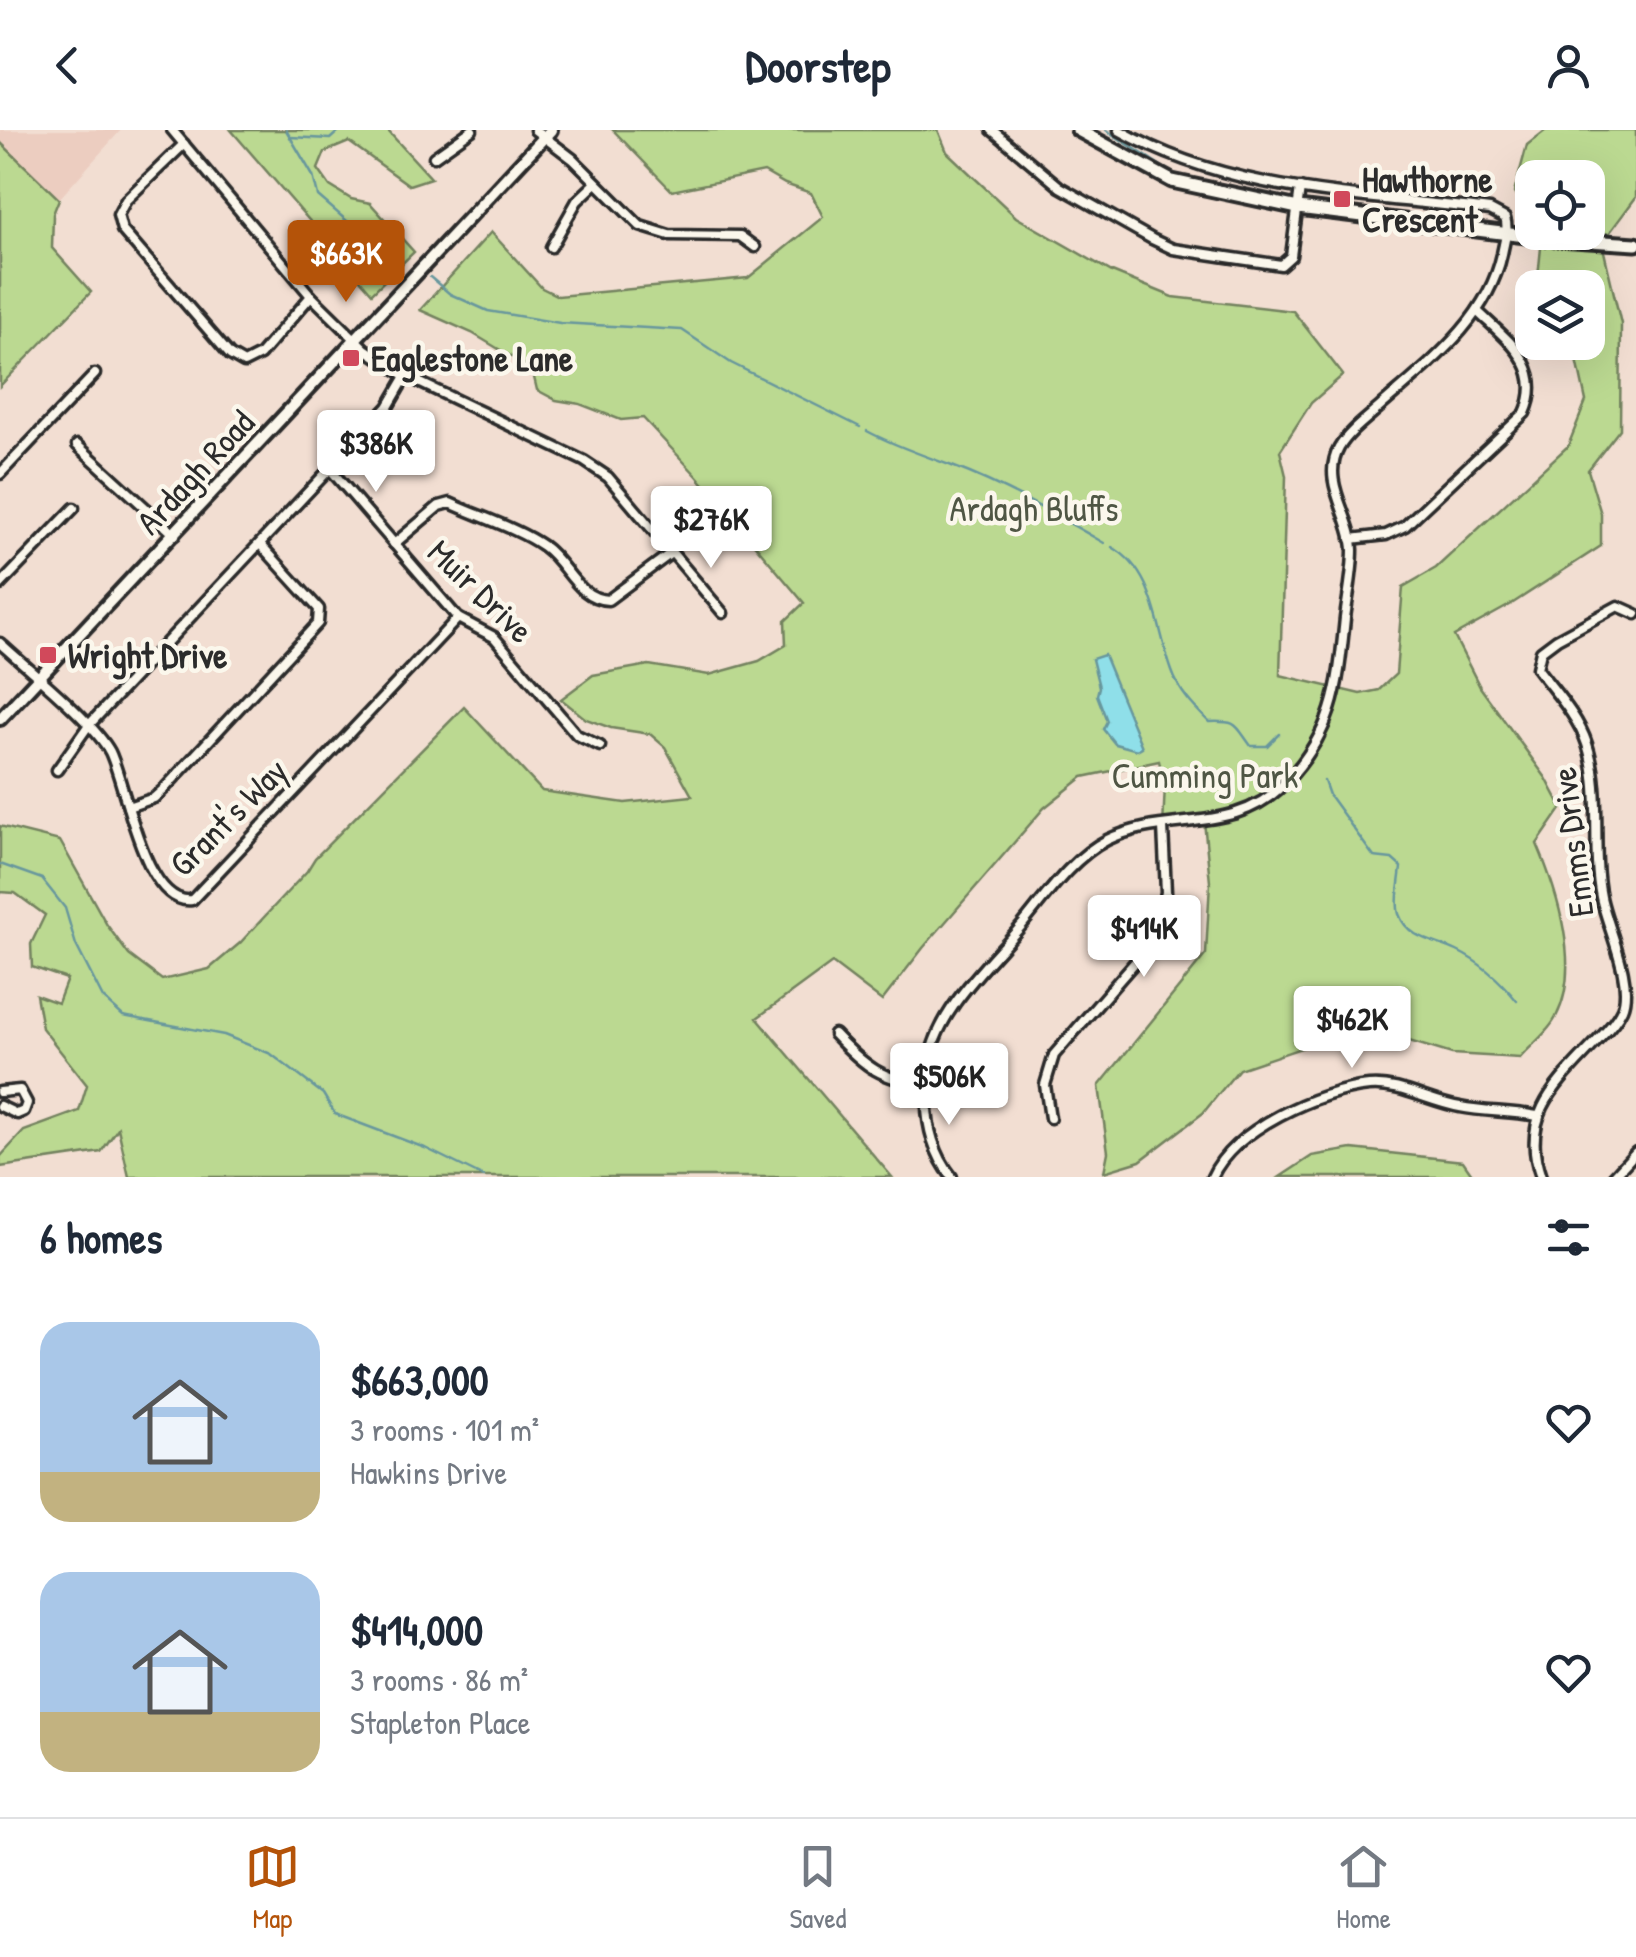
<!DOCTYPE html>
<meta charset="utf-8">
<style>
:root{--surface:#fff;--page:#f6f6f7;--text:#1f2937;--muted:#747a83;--line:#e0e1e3;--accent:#b45309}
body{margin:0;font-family:"Patrick Hand",sans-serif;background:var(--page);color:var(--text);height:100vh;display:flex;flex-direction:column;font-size:38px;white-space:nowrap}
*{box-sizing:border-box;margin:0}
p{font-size:32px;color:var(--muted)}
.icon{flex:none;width:55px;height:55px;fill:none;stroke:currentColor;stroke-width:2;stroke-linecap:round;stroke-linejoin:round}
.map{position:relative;height:1047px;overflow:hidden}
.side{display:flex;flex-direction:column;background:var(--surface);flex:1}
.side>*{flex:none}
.fabs{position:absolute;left:1515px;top:30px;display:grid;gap:20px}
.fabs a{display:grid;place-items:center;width:90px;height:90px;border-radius:20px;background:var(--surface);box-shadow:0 10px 40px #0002;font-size:50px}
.price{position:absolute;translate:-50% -85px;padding:0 22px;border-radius:10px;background:#fff;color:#222;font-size:32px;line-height:65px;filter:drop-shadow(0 2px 5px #0008)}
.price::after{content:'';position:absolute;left:50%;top:60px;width:30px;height:22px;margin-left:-15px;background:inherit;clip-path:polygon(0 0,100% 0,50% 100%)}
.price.selected{background:var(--accent);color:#fff}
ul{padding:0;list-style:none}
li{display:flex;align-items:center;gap:30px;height:250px;padding:0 40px}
li span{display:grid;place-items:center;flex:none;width:280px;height:200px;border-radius:30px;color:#555}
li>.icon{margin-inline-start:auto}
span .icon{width:120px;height:120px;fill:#fffc;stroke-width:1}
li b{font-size:42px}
h2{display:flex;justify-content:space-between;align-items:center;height:120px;padding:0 40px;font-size:42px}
header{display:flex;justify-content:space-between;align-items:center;height:130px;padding:0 40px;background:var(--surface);font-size:45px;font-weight:800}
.tab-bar{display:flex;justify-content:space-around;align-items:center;height:140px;border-top:2px solid var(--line);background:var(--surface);font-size:28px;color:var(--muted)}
.tab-bar a{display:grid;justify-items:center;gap:5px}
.tab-bar .selected{color:var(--accent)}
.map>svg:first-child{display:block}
.built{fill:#eccdc0}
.green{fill:#bbd991;stroke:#73825e;stroke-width:2.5}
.water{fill:#8fdfe9;stroke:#67979d;stroke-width:2.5}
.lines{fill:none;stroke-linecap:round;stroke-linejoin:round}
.stream{stroke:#67979d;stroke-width:2.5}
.minor-casing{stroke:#2b2b2b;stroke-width:15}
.tertiary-casing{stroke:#2b2b2b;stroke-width:18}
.secondary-casing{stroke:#2b2b2b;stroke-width:19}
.minor{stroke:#fbf7ec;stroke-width:8}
.tertiary{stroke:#fbf7ec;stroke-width:10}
.secondary{stroke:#fbf7ec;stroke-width:11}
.poi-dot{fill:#d1495b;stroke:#fbf7ec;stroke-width:4}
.labels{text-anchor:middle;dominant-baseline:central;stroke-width:9;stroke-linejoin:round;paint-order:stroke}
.poi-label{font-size:35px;font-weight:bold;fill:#2b2b2b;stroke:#fbf7ec;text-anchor:start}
.street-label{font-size:35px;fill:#2b2b2b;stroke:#fbf7ec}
.park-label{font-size:35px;fill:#4f5644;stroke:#fbf7ec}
</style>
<header><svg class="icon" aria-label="back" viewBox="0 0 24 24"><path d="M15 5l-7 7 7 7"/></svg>Doorstep<svg class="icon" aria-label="person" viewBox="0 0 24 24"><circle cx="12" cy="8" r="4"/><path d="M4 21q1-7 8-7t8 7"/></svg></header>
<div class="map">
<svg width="1636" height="1047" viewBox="0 0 1636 1047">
<rect width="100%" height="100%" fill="#f2ded2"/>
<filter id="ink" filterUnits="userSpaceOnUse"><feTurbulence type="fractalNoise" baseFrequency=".01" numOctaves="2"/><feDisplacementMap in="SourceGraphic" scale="20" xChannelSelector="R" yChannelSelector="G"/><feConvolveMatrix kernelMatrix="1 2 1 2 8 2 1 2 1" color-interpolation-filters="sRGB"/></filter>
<g filter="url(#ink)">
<path class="built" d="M0 0H121L59 69 0 12Z"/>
<g class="green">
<path d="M231 0H387L431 48 409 55 349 12 325 22 318 39 330 56 351 69 370 73 414 122 372 163Z"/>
<path d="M613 0H938L947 22 1016 87 1112 142 1173 167 1293 181 1343 245 1311 273 1280 321 1286 346 1280 545 1360 564 1379 560 1396 544 1403 457 1436 438 1568 316 1586 271 1576 225 1568 213 1588 212V158L1537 157 1542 108 1539 103 1588 102V48H1532V93L1514 63 1527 15 1546 0H1636V67L1602 113 1621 194 1620 299 1588 340 1601 384V416L1510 475 1454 506 1480 557 1546 648 1562 678 1537 714C1557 761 1582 838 1556 887 1549 902 1531 915 1520 928L1452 924 1363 897 1239 939 1203 983 1140 1031 1104 1042 1108 1022 1099 956 1206 824 1210 752 1204 691 1163 697 1165 655 1159 631 1083 647 1044 678 923 818 882 871 832 833 757 888 892 1047H129L118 998 101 1022 0 1037V1027L24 1001 79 981 87 955 42 898 36 865 58 873 67 849 32 837 31 814 45 785 15 763 0 762V696L60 711 107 795 129 825 162 850 209 839 240 813 307 741 315 728 464 577 542 661 625 673 692 666 665 617 650 604 611 598 586 589 561 569 593 545 649 535 709 545 759 531 786 515 785 491 804 473 697 346 643 288 621 290 580 274 556 270 537 260 532 239 472 203 420 180 491 102 542 158 558 166 748 148 823 87 811 63 785 54 764 42 672 61Z"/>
<path d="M0 12 59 69 53 84 52 118 91 162 0 256Z"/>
<path d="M1352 1019 1463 1031 1474 1047H1280L1312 1026Z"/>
</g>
<path class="water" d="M1104 525 1142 617 1137 620 1115 614 1103 599 1107 591 1097 565 1099 557 1092 529Z"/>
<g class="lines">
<g class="stream">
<path d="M286 0 313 46 318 66 368 109 402 130"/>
<path d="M1106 0 1178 47"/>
<path d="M290 7 330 9 340 0"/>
<path d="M430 147 450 164 488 181 560 193 682 200 731 233 860 297"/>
<path d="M867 301C895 316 923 325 952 336 1005 356 1055 385 1104 413"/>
<path d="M1112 417C1156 442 1156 498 1172 541 1179 562 1194 577 1209 592 1238 591 1234 593 1251 616H1267L1279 604"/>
<path d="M1324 651 1329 665 1374 727 1392 729 1401 737C1400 750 1395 772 1399 784 1408 810 1437 811 1457 821 1482 833 1500 850 1517 871"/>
<path d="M0 734 42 749 65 778 76 815 103 868 123 886 224 905 271 924 323 964 335 984 425 1018 484 1047"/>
</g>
<defs>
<g id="minor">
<path d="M172 0 311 166 365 219 406 246 584 331 608 347 723 483"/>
<path d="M535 0 573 29 640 96 669 105 740 106 755 117"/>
<path d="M992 0 1060 57 1152 109 1173 119 1281 135 1291 126 1300 58"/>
<path d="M184 14 126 70 118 85 122 100 230 225 244 233 260 225 311 166"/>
<path d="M434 27 472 0"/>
<path d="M551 117 577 71 596 53"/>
<path d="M77 315 175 405"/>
<path d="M330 339 458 488 494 507 577 605 600 616"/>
<path d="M0 344 95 244"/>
<path d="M1351 409 1386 405 1405 396 1525 283C1546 236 1507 210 1477 181"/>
<path d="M394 414 439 376 450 373C480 387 517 398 543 416 567 433 577 469 608 470L671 423"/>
<path d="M0 455 74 378"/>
<path d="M0 513C28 539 94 592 110 622 126 655 144 776 192 770L458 488"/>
<path d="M57 640 88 596 388 277 406 246"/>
<path d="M128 677 154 668 164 659 318 493 319 479 260 414"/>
<path d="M834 904C866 938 881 949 928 956"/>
<path d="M0 962 20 960 27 973 24 981 17 984 0 976"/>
<path d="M1050 988 1045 955 1054 925 1142 824 1160 790 1166 762 1163 697"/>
<path d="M952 1047C935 1026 926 996 927 969 928 957 927 944 929 931 938 879 989 834 1022 795 1046 766 1073 727 1107 710 1165 681 1233 706 1284 654 1335 601 1338 556 1345 488 1348 466 1353 442 1353 420 1352 386 1320 352 1339 318 1349 301 1368 288 1382 275 1430 233 1488 189 1502 124 1504 112 1509 99 1505 88L1490 80C1365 65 1231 64 1119 0"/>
<path d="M1212 1047C1234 999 1318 961 1369 956 1399 953 1430 972 1460 977 1485 982 1511 981 1537 986"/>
<path d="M1541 1047C1518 984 1560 951 1599 909 1608 900 1617 890 1622 879 1634 851 1607 797 1601 767 1591 718 1603 662 1587 614 1578 586 1554 561 1537 538L1541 521 1557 509 1618 476 1636 484"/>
<path d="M1613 1047 1636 1022"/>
</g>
<path id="tertiary" d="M0 589 551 0"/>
<path id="secondary" d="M1078 0 1172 51 1298 78 1542 108 1636 114"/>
</defs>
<use href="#minor" class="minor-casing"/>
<use href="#tertiary" class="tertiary-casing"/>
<use href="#secondary" class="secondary-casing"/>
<use href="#minor" class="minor"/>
<use href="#tertiary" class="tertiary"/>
<use href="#secondary" class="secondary"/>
</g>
</g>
<g class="poi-dot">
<rect x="1332" y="59" width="20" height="20" rx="5"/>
<rect x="341" y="218" width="20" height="20" rx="5"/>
<rect x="38" y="515" width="20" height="20" rx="5"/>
</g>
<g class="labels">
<g class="poi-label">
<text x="1362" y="49">Hawthorne<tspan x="1362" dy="40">Crescent</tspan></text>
<text x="371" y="228">Eaglestone Lane</text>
<text x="68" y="525">Wright Drive</text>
</g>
<g class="street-label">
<text transform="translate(195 342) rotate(-47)">Ardagh Road</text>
<text transform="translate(481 461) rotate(44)">Muir Drive</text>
<text transform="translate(228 687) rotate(-45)">Grant's Way</text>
<text transform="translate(1572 712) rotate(-97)">Emms Drive</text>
</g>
<g class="park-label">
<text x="1034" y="378">Ardagh Bluffs</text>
<text x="1205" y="645">Cumming Park</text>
</g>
</g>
</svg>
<div class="fabs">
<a><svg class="icon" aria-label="locate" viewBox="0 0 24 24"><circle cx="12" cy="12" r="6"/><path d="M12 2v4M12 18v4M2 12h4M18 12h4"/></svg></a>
<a><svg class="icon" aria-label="layers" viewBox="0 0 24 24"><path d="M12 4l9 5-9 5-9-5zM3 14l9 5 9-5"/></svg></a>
</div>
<b class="price selected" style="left:346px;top:175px">$663K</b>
<b class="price" style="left:376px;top:365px">$386K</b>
<b class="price" style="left:711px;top:441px">$276K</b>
<b class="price" style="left:1144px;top:850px">$414K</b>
<b class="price" style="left:1352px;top:941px">$462K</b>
<b class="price" style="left:949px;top:998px">$506K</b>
</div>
<section class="side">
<h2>6 homes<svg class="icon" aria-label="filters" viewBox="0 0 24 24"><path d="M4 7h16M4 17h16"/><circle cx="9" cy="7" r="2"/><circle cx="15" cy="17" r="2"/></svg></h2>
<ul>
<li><span style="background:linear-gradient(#a9c7e8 75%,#c2b280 0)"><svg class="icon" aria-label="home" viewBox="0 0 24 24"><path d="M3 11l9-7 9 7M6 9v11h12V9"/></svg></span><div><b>$663,000</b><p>3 rooms · 101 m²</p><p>Hawkins Drive</p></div><svg class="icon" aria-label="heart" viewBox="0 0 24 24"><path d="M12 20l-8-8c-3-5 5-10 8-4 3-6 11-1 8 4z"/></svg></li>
<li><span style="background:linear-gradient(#a9c7e8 70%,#c2b280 0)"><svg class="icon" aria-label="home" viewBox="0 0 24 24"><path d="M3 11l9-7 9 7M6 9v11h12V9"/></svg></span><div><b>$414,000</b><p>3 rooms · 86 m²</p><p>Stapleton Place</p></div><svg class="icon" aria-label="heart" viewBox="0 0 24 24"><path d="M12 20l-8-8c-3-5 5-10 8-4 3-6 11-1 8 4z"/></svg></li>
</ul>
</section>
<nav class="tab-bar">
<a class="selected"><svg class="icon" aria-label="map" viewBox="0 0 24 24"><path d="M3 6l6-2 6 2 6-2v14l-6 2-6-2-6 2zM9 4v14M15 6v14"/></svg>Map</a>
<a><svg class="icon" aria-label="saved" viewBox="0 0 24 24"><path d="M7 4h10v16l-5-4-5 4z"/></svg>Saved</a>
<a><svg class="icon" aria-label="home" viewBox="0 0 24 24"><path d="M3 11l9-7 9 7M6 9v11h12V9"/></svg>Home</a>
</nav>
